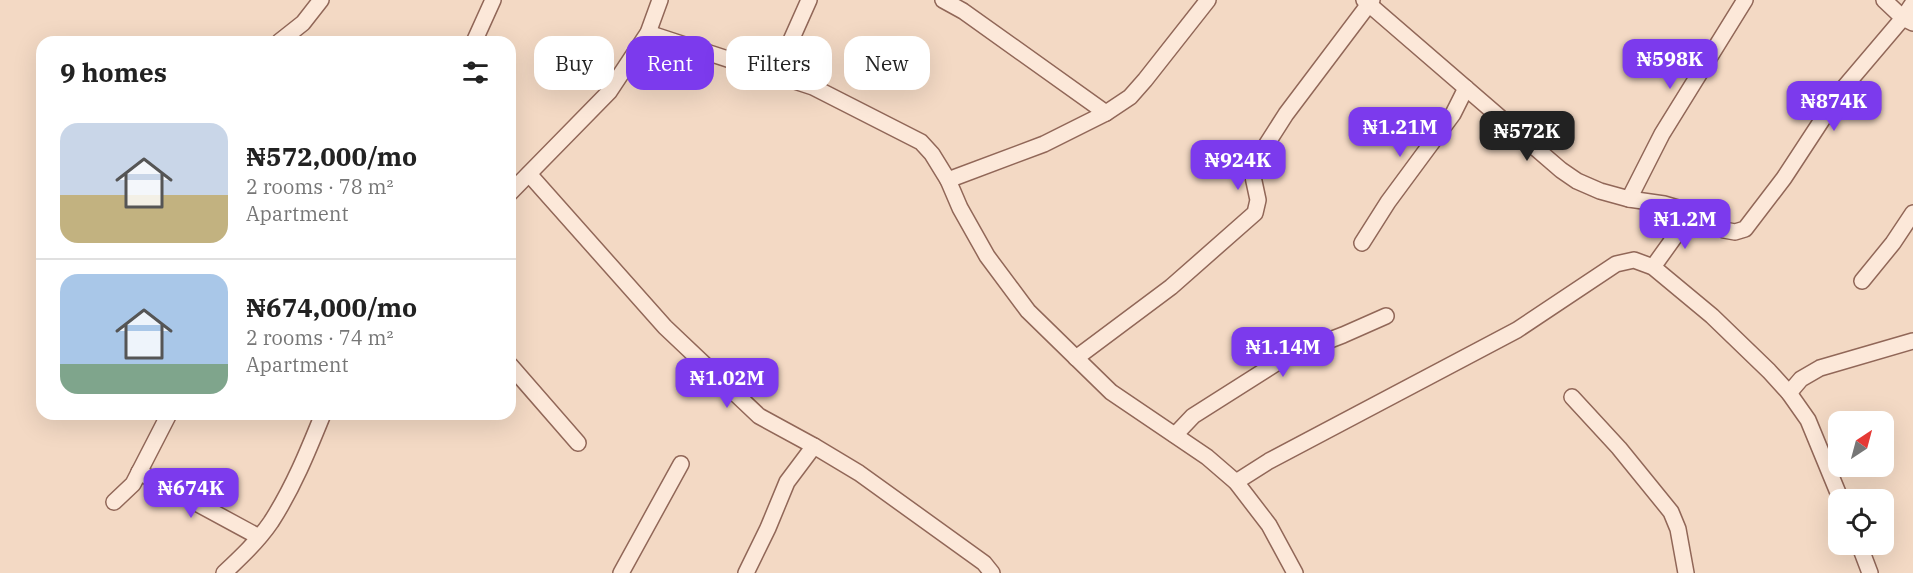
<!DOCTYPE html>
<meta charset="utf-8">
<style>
:root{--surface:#fff;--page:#f6f6f6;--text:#222;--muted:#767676;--line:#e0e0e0;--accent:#7c3aed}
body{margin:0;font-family:"IBM Plex Serif",serif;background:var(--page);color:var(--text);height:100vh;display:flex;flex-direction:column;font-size:22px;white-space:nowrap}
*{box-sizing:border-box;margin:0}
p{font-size:20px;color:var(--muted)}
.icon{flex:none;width:33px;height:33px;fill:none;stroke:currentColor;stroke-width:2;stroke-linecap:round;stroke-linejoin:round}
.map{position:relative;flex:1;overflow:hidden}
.sheet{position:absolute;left:36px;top:36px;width:480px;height:384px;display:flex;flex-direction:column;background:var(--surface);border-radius:18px;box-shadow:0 6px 24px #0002}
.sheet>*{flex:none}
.banner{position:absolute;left:534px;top:36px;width:570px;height:54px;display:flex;gap:12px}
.needle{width:39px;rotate:36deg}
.controls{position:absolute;left:1828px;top:411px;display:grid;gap:12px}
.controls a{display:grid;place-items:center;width:66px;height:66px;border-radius:12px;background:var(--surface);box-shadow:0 6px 24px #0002;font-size:30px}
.price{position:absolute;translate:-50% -51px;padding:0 14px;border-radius:12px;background:var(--accent);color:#fff;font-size:20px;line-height:39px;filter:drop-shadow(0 2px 3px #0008)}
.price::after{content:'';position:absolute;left:50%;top:36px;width:18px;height:14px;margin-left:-9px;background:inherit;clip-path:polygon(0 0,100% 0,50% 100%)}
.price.on{background:#222;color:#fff}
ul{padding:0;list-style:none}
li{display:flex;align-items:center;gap:18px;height:150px;padding:0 24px}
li+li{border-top:2px solid var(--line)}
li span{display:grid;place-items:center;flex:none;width:168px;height:120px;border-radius:18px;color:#555}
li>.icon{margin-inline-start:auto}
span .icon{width:72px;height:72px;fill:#fffc;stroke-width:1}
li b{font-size:26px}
h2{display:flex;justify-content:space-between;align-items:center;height:72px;padding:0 24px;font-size:26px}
.pill{padding:0 21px;border-radius:18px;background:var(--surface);box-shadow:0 6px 24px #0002;font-size:21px;line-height:54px}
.pill.on{background:var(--accent);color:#fff}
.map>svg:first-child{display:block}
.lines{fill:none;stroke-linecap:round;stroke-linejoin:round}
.minor-casing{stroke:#916758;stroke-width:18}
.minor{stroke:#fce8d9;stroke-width:15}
</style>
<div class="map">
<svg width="1913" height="573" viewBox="0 0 1913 573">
<rect width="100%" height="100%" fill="#f3d9c4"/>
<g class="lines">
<defs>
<g id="minor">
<path d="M943 0 963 11 1106 113"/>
<path d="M1364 0 1561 170 1577 181 1600 191 1629 199 1664 204 1681 209 1724 230 1735 232 1745 229 1784 178 1841 91 1903 18 1913 3"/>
<path d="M1884 0 1903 18 1913 23"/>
<path d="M648 33 813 87 921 142 932 154 948 180 960 208 987 256 1028 311 1111 392 1207 457 1236 482 1269 525 1295 573"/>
<path d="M279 42 303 23 321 0"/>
<path d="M474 42 493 0"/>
<path d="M776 74 809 0"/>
<path d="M529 174 665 327 759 416 814 446 859 473 984 563 992 573"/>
<path d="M948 180 1044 144 1106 113 1130 97 1145 80 1208 0"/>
<path d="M510 193 609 92 648 33 660 0"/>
<path d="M1629 199 1662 134 1745 0"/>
<path d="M1362 243 1388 202 1453 114 1466 88"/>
<path d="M1653 267 1691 214"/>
<path d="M1862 281 1893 243 1913 213"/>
<path d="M1076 358 1171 287 1255 213 1258 200 1252 172 1256 161 1286 114 1372 0"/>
<path d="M510 365 578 443"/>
<path d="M1789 393 1801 379 1820 368 1913 341"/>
<path d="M1572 397 1619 448 1671 512 1678 529 1686 573"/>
<path d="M1175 435 1193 416 1286 357 1343 335 1386 316"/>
<path d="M139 472 259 537"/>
<path d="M1236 482 1269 461 1517 330 1616 264 1634 260 1653 267 1712 316 1769 371 1789 393 1808 420 1841 500"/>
<path d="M114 502 133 484 169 414"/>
<path d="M1859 544 1870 573"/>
<path d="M224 573C241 557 258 541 271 522 293 488 308 451 323 414"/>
<path d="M621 573 681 464"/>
<path d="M746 573 768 528 787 482 814 446"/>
</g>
</defs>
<use href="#minor" class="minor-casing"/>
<use href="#minor" class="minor"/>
</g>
</svg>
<div class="controls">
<a><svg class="needle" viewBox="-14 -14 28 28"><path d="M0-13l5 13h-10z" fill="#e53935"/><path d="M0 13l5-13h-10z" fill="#767676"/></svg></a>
<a><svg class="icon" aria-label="locate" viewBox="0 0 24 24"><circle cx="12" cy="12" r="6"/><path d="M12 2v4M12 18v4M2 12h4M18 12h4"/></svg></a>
</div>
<b class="price" style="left:1670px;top:90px">₦598K</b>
<b class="price" style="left:1834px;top:132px">₦874K</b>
<b class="price" style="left:1400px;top:158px">₦1.21M</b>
<b class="price on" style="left:1527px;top:162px">₦572K</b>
<b class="price" style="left:1238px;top:191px">₦924K</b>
<b class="price" style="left:1685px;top:250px">₦1.2M</b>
<b class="price" style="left:1283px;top:378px">₦1.14M</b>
<b class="price" style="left:727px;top:409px">₦1.02M</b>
<b class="price" style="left:191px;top:519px">₦674K</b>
<div class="banner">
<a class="pill">Buy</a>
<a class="pill on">Rent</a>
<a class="pill">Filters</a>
<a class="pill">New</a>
</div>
<section class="sheet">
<h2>9 homes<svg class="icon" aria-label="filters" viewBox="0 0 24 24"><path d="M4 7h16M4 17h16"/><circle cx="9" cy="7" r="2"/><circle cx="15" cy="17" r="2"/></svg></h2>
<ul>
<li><span style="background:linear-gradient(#c9d6e8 60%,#c2b280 0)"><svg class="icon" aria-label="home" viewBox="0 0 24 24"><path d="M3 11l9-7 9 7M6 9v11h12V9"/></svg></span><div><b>₦572,000/mo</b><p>2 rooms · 78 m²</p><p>Apartment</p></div></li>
<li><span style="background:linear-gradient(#a9c7e8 75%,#7fa58c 0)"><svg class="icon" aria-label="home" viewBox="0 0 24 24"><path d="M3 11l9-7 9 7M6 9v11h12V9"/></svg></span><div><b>₦674,000/mo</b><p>2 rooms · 74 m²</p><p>Apartment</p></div></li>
</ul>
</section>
</div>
